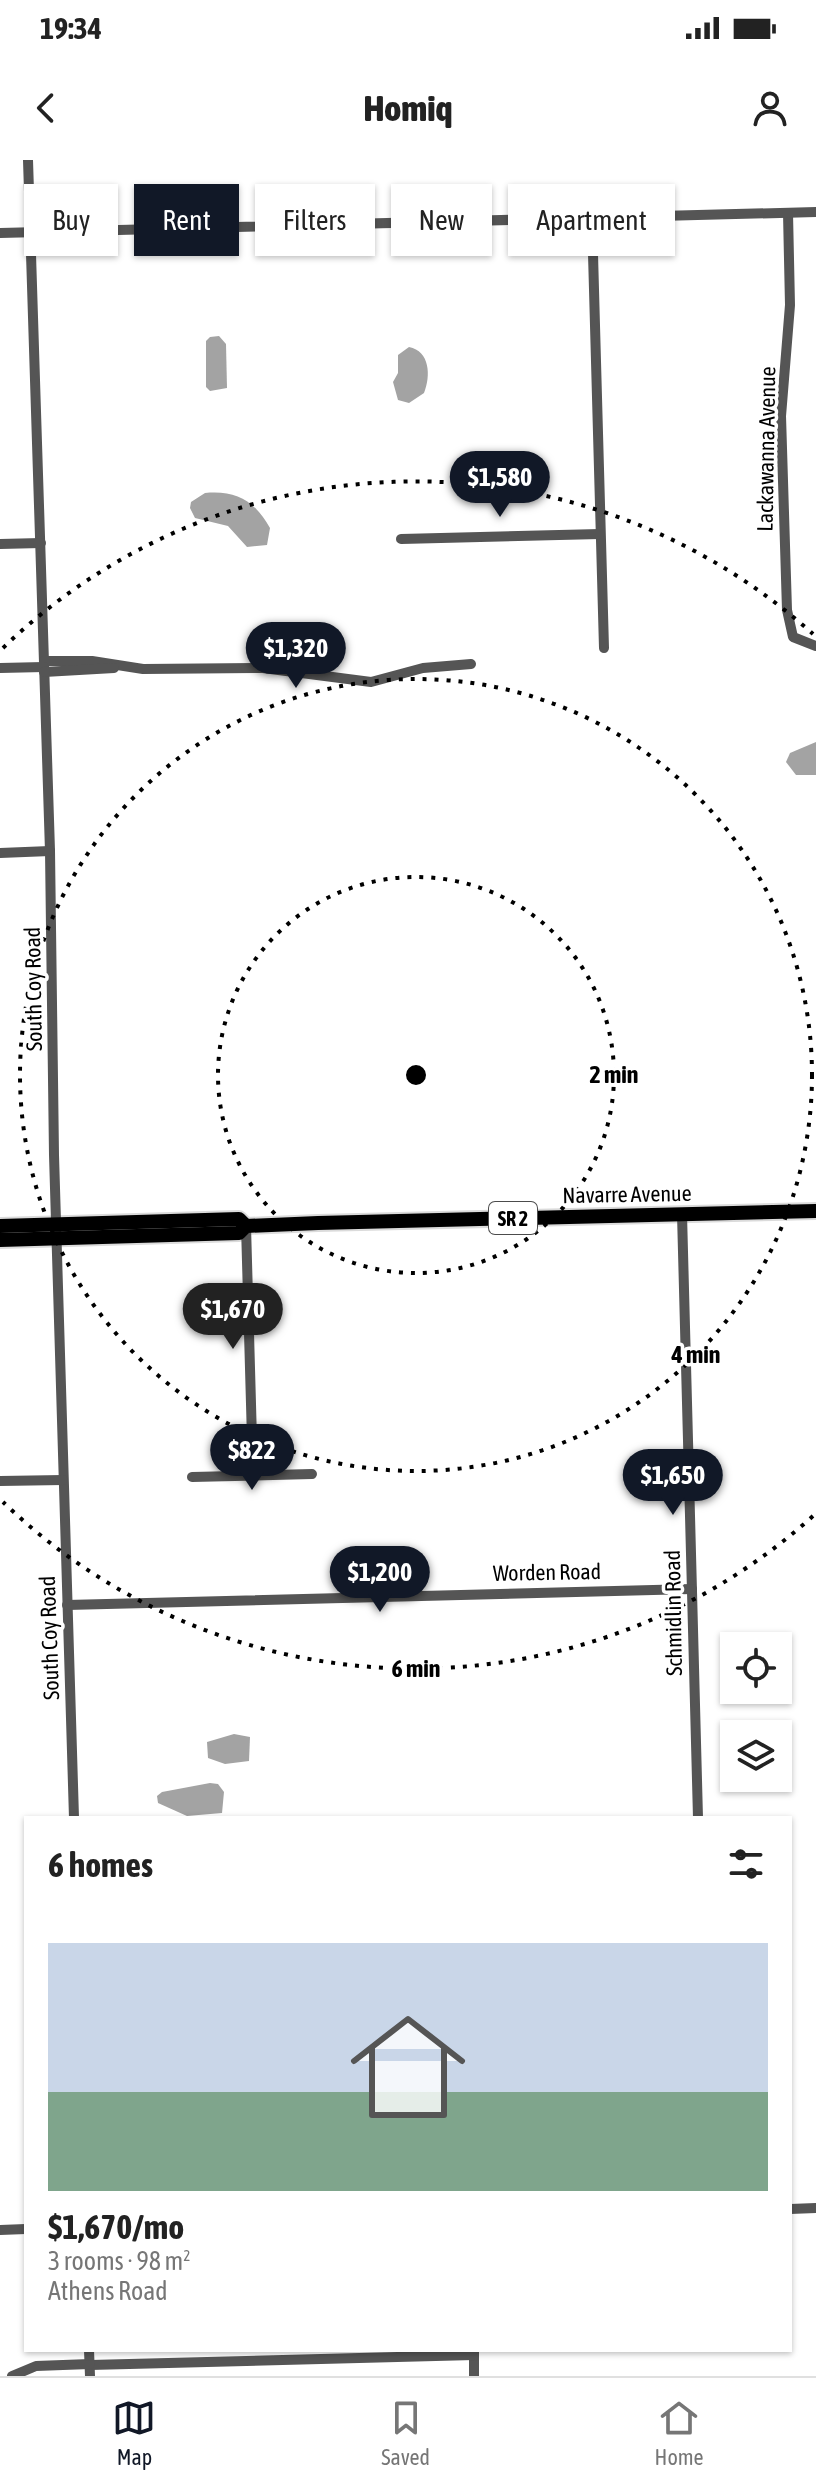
<!DOCTYPE html>
<meta charset="utf-8">
<style>
:root{--surface:#fff;--page:#f2f2f2;--text:#222;--muted:#767676;--line:#e0e0e0;--accent:#111827}
body{margin:0;font-family:"Asap Condensed",sans-serif;background:var(--page);color:var(--text);height:100vh;display:flex;flex-direction:column;font-size:30px;white-space:nowrap}
*{box-sizing:border-box;margin:0}
p{font-size:26px;color:var(--muted)}
.icon{flex:none;width:44px;height:44px;fill:none;stroke:currentColor;stroke-width:2;stroke-linecap:round;stroke-linejoin:round}
.map{position:relative;flex:1;overflow:hidden}
.details{position:absolute;left:24px;top:1656px;width:768px;height:536px;display:flex;flex-direction:column;background:var(--surface);border-radius:0px;box-shadow:0 2px 6px #0004}
.details>*{flex:none}
.hud{position:absolute;left:24px;top:24px;width:768px;height:72px;display:flex;gap:16px}
.controls{position:absolute;left:720px;top:1472px;display:grid;gap:16px}
.controls a{display:grid;place-items:center;width:72px;height:72px;border-radius:0px;background:var(--surface);box-shadow:0 2px 6px #0004;font-size:40px}
.price{position:absolute;translate:-50% -68px;padding:0 18px;border-radius:28px;background:var(--accent);color:#fff;font-size:26px;line-height:52px;filter:drop-shadow(0 2px 4px #0008)}
.price::after{content:'';position:absolute;left:50%;top:48px;width:24px;height:18px;margin-left:-12px;background:inherit;clip-path:polygon(0 0,100% 0,50% 100%)}
.price.on{background:#222;color:#fff}
ul{padding:0;list-style:none}
li{display:grid;align-content:center;gap:16px;height:424px;padding:0 24px}
li span{display:grid;place-items:center;height:248px;border-radius:0px;color:#555}
li>.icon{margin-inline-start:auto}
span .icon{width:144px;height:144px;fill:#fffc;stroke-width:1}
li b{font-size:34px}
h2{display:flex;justify-content:space-between;align-items:center;height:96px;padding:0 24px;font-size:34px}
.tag{padding:0 28px;border-radius:0px;background:var(--surface);box-shadow:0 2px 6px #0004;font-size:28px;line-height:72px}
.tag.on{background:var(--accent);color:#fff}
.status{display:flex;justify-content:space-between;align-items:center;height:56px;padding:0 40px;background:var(--surface);direction:ltr}
.status svg{height:22px;fill:currentColor}
header{display:flex;justify-content:space-between;align-items:center;height:104px;padding:0 24px;background:var(--surface);font-size:36px;font-weight:800}
.tab-bar{display:flex;justify-content:space-around;align-items:center;height:112px;border-top:2px solid var(--line);background:var(--surface);font-size:22px;color:var(--muted)}
.tab-bar a{display:grid;justify-items:center;gap:4px}
.tab-bar .on{color:var(--accent)}
.map>svg:first-child{display:block}
.water{fill:#a3a3a3}
.lines{fill:none;stroke-linecap:round;stroke-linejoin:round}
.highway-casing{stroke:#dbdbdb;stroke-width:18}
.minor{stroke:#555;stroke-width:10}
.highway{stroke:#000;stroke-width:14}
.ring{fill:none;stroke:#000;stroke-width:4;stroke-dasharray:4 8}
.labels{text-anchor:middle;dominant-baseline:central;stroke-width:7;stroke-linejoin:round;paint-order:stroke}
.shield{fill:#fff;stroke:#4c4c4c;stroke-width:2}
.shield-label{font-size:20px;font-weight:bold;fill:#000}
.street-label{font-size:22px;fill:#000;stroke:#fff}
.centre{fill:#000;stroke:#fff;stroke-width:4}
.ring-label{font-size:24px;text-anchor:middle;font-weight:bold;fill:#000;stroke:#fff;stroke-width:7;stroke-linejoin:round;paint-order:stroke}
</style>
<div class="status"><b>19:34</b><svg viewBox="0 0 49 12"><path d="M0 12V9h3v3zM5 12V6h3v6zM10 12V3h3v9zM15 12V0h3v12zM26 1h20v11H26zM47 4h2v5h-2z"/></svg></div>
<header><svg class="icon" aria-label="back" viewBox="0 0 24 24"><path d="M15 5l-7 7 7 7"/></svg>Homiq<svg class="icon" aria-label="person" viewBox="0 0 24 24"><circle cx="12" cy="8" r="4"/><path d="M4 21q1-7 8-7t8 7"/></svg></header>
<div class="map">
<svg width="816" height="2216" viewBox="0 0 816 2216">
<rect width="100%" height="100%" fill="#fff"/>
<g class="water">
<path d="M219 176 226 184 227 228 210 231 206 227V181L210 177Z"/>
<path d="M409 187C430 191 431 216 424 233L409 243 398 240 393 222 398 213V195Z"/>
<path d="M205 333C236 330 255 341 270 368L267 385 247 387 228 366 195 358 190 348 191 342Z"/>
<path d="M816 582V615H796L786 602 790 593Z"/>
<path d="M234 1574 250 1577 249 1601 225 1604 208 1598 207 1582Z"/>
<path d="M210 1623 218 1624 224 1632 222 1653 187 1656 158 1643 157 1636 162 1632Z"/>
</g>
<g class="lines">
<defs>
<g id="highway">
<path d="M0 1066 239 1059 246 1066"/>
<path d="M0 1080 239 1073 246 1066 318 1063 816 1051"/>
</g>
</defs>
<use href="#highway" class="highway-casing"/>
<g class="minor">
<path d="M28 0 50 691 54 995 74 1658"/>
<path d="M788 53 790 145 781 256 787 450 793 477 816 486"/>
<path d="M592 58 604 488"/>
<path d="M0 73 816 52"/>
<path d="M401 379 600 374"/>
<path d="M0 384 41 383"/>
<path d="M44 501H92L143 509 263 508 371 522 423 508 471 504"/>
<path d="M0 508 44 507"/>
<path d="M44 512 114 508"/>
<path d="M0 693 50 691"/>
<path d="M682 1054 698 1658"/>
<path d="M246 1066 253 1315"/>
<path d="M192 1317 312 1314"/>
<path d="M0 1321 63 1320"/>
<path d="M67 1445 692 1429"/>
<path d="M790 2049 816 2048"/>
<path d="M0 2070 26 2069"/>
<path d="M89 2190 90 2216"/>
<path d="M474 2190V2216"/>
<path d="M90 2205 474 2195"/>
<path d="M12 2216 36 2206 90 2204"/>
</g>
<use href="#highway" class="highway"/>
</g>
<g class="ring">
<circle cx="416" cy="915" r="198"/>
<circle cx="416" cy="915" r="396"/>
<path d="M813 1356A594 594 0 0 1 3 1342M3 488A594 594 0 0 1 813 474"/>
</g>
<g class="labels">
<rect class="shield" x="489" y="1042" width="48" height="32" rx="6"/>
<g class="shield-label">
<text x="513" y="1058">SR 2</text>
</g>
<g class="street-label">
<text transform="translate(766 289) rotate(-89)">Lackawanna Avenue</text>
<text transform="translate(33 829) rotate(-91)">South Coy Road</text>
<text transform="translate(627 1034) rotate(-1)">Navarre Avenue</text>
<text transform="translate(547 1412) rotate(-1)">Worden Road</text>
<text transform="translate(673 1453) rotate(-91)">Schmidlin Road</text>
<text transform="translate(49 1478) rotate(-92)">South Coy Road</text>
</g>
</g>
<circle cx="416" cy="915" r="12" class="centre"/>
<g class="ring-label">
<text x="614" y="923">2 min</text>
<text x="696" y="1203">4 min</text>
<text x="416" y="1517">6 min</text>
</g>
</svg>
<div class="controls">
<a><svg class="icon" aria-label="locate" viewBox="0 0 24 24"><circle cx="12" cy="12" r="6"/><path d="M12 2v4M12 18v4M2 12h4M18 12h4"/></svg></a>
<a><svg class="icon" aria-label="layers" viewBox="0 0 24 24"><path d="M12 4l9 5-9 5-9-5zM3 14l9 5 9-5"/></svg></a>
</div>
<b class="price" style="left:500px;top:359px">$1,580</b>
<b class="price" style="left:296px;top:530px">$1,320</b>
<b class="price on" style="left:233px;top:1191px">$1,670</b>
<b class="price" style="left:252px;top:1332px">$822</b>
<b class="price" style="left:673px;top:1357px">$1,650</b>
<b class="price" style="left:380px;top:1454px">$1,200</b>
<div class="hud">
<a class="tag">Buy</a>
<a class="tag on">Rent</a>
<a class="tag">Filters</a>
<a class="tag">New</a>
<a class="tag">Apartment</a>
</div>
<section class="details">
<h2>6 homes<svg class="icon" aria-label="filters" viewBox="0 0 24 24"><path d="M4 7h16M4 17h16"/><circle cx="9" cy="7" r="2"/><circle cx="15" cy="17" r="2"/></svg></h2>
<ul>
<li><span style="background:linear-gradient(#c9d6e8 60%,#7fa58c 0)"><svg class="icon" aria-label="home" viewBox="0 0 24 24"><path d="M3 11l9-7 9 7M6 9v11h12V9"/></svg></span><div><b>$1,670/mo</b><p>3 rooms · 98 m²</p><p>Athens Road</p></div></li>
</ul>
</section>
</div>
<nav class="tab-bar">
<a class="on"><svg class="icon" aria-label="map" viewBox="0 0 24 24"><path d="M3 6l6-2 6 2 6-2v14l-6 2-6-2-6 2zM9 4v14M15 6v14"/></svg>Map</a>
<a><svg class="icon" aria-label="saved" viewBox="0 0 24 24"><path d="M7 4h10v16l-5-4-5 4z"/></svg>Saved</a>
<a><svg class="icon" aria-label="home" viewBox="0 0 24 24"><path d="M3 11l9-7 9 7M6 9v11h12V9"/></svg>Home</a>
</nav>
